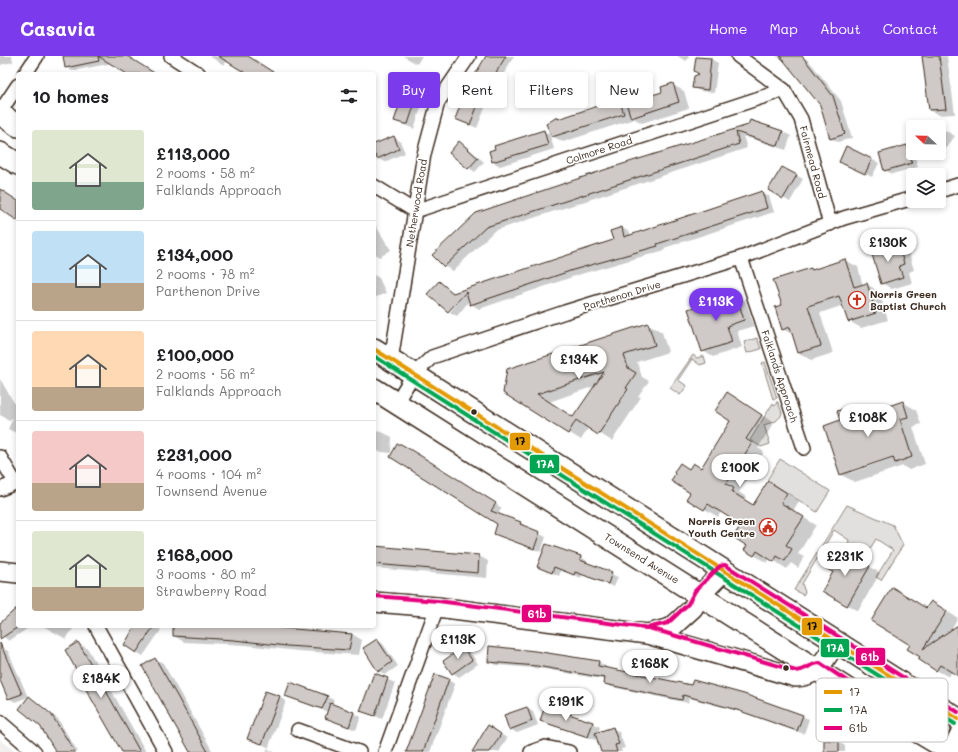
<!DOCTYPE html>
<meta charset="utf-8">
<style>
:root{--surface:#fff;--page:#f2f2f2;--text:#202124;--muted:#757577;--line:#e0e0e0;--accent:#7c3aed}
body{margin:0;font-family:Mali,sans-serif;background:var(--page);color:var(--text);height:100vh;display:flex;flex-direction:column;font-size:15px;white-space:nowrap}
*{box-sizing:border-box;margin:0}
p{font-size:13px;color:var(--muted)}
.icon{flex:none;width:22px;height:22px;fill:none;stroke:currentColor;stroke-width:2;stroke-linecap:round;stroke-linejoin:round}
.map{position:relative;flex:1;overflow:hidden}
.details{position:absolute;left:16px;top:16px;width:360px;height:556px;display:flex;flex-direction:column;background:var(--surface);border-radius:4px;box-shadow:0 2px 6px #0003}
.details>*{flex:none}
.banner{position:absolute;left:388px;top:16px;width:380px;height:36px;display:flex;gap:8px}
.needle{width:26px;rotate:292deg}
.fabs{position:absolute;left:906px;top:64px;display:grid;gap:8px}
.fabs a{display:grid;place-items:center;width:40px;height:40px;border-radius:4px;background:var(--surface);box-shadow:0 2px 6px #0003;font-size:20px}
.price{position:absolute;translate:-50% -34px;padding:0 9px;border-radius:14px;background:#fff;color:#222;font-size:13px;line-height:26px;filter:drop-shadow(0 1px 2px #0008)}
.price::after{content:'';position:absolute;left:50%;top:24px;width:12px;height:9px;margin-left:-6px;background:inherit;clip-path:polygon(0 0,100% 0,50% 100%)}
.price.current{background:var(--accent);color:#fff}
ul{padding:0;list-style:none}
li{display:flex;align-items:center;gap:12px;height:100px;padding:0 16px}
li+li{border-top:1px solid var(--line)}
li span{display:grid;place-items:center;flex:none;width:112px;height:80px;border-radius:4px;color:#555}
li>.icon{margin-inline-start:auto}
span .icon{width:48px;height:48px;fill:#fffc;stroke-width:1}
li b{font-size:17px}
h2{display:flex;justify-content:space-between;align-items:center;height:48px;padding:0 16px;font-size:17px}
.tag{padding:0 14px;border-radius:4px;background:var(--surface);box-shadow:0 2px 6px #0003;font-size:14px;line-height:36px}
.tag.current{background:var(--accent);color:#fff}
header{display:flex;align-items:center;gap:24px;box-sizing:border-box;height:56px;padding:0 20px;background:var(--accent);color:#fff}
header strong{font-size:19px}
nav{display:flex;gap:22px;margin-inline-start:auto;font-size:14px}
.map>svg:first-child{display:block}
.built{fill:#f1efee}
.green{fill:#e2e0de;stroke:#8e857e}
.shadow{fill:#0003;fill-rule:evenodd}
.building{fill:#cfcac7;stroke:#3b2a1e;fill-rule:evenodd}
.lines{fill:none;stroke-linecap:round;stroke-linejoin:round}
.minor-casing{stroke:#3b2a1e;stroke-width:16}
.secondary-casing{stroke:#3b2a1e;stroke-width:22}
.primary-casing{stroke:#3b2a1e;stroke-width:24}
.minor{stroke:#fff;stroke-width:13}
.secondary{stroke:#fff;stroke-width:19}
.primary{stroke:#fff;stroke-width:21}
.bus-1-casing{stroke:#fff;stroke-width:7}
.bus-2-casing{stroke:#fff;stroke-width:7}
.bus-3-casing{stroke:#fff;stroke-width:7}
.bus-1{stroke:#e49a03;stroke-width:4}
.bus-2{stroke:#00a651;stroke-width:4}
.bus-3{stroke:#e5007d;stroke-width:4}
.bus-dot{fill:#3b2a1e;stroke:#fff;stroke-width:1.5}
.labels{text-anchor:middle;dominant-baseline:central;stroke-width:3.5;stroke-linejoin:round;paint-order:stroke}
.street-label{font-size:10px;fill:#3b2a1e;stroke:#fff}
.poi-label{font-size:10px;font-weight:bold;fill:#3b2a1e;stroke:#fff;text-anchor:start}
.key{fill:#fff;stroke:#c4bfbc;stroke-width:1}
.key-label{font-size:11px;fill:#3b2a1e}
.line-badge{stroke:#fff;stroke-width:1.5}
.badge-label{font-size:11px;text-anchor:middle;font-weight:bold;fill:#fff}
.pale-badge-label{font-size:11px;text-anchor:middle;font-weight:bold;fill:#111}
</style>
<header>
<strong>Casavia</strong>
<nav><a>Home</a><a>Map</a><a>About</a><a>Contact</a></nav>
</header>
<div class="map">
<svg width="958" height="696" viewBox="0 0 958 696">
<rect width="100%" height="100%" fill="#fff"/>
<filter id="ink" filterUnits="userSpaceOnUse"><feTurbulence type="fractalNoise" baseFrequency=".025" numOctaves="2"/><feDisplacementMap in="SourceGraphic" scale="8" xChannelSelector="R" yChannelSelector="G"/><feConvolveMatrix kernelMatrix="1 2 1 2 8 2 1 2 1" color-interpolation-filters="sRGB"/></filter>
<g filter="url(#ink)">
<path class="built" d="M0 683 15 696H0Z"/>
<g class="green">
<path d="M757 282 761 293 747 297 744 286Z"/>
<path d="M693 299 697 302 704 300 706 307 700 309 692 303 678 324 687 330 680 339 670 332Z"/>
<path d="M765 306 777 342 773 343 762 307Z"/>
<path d="M776 346H778L782 357 781 360 776 365 764 369 770 388 761 391 750 384 773 347 774 350 777 348Z"/>
<path d="M780 403 830 435 817 456 767 424Z"/>
<path d="M847 449 893 469 903 489 881 524 876 521 893 494 876 483 862 506 844 495 848 489 849 484 834 474 802 528 805 536 803 539 794 534Z"/>
</g>
<g class="shadow">
<path d="M0 0H12L13 6 0 9Z"/>
<path d="M64 0H112L113 7 72 15 66 11Z"/>
<path d="M209 0H246L275 18H249L227 4 224 9Z"/>
<path d="M403 0H422L417 8Z"/>
<path d="M487 0H514L487 47 477 72 456 63Z"/>
<path d="M677 0H690L686 5Z"/>
<path d="M776 0H802L809 5 841 45 852 82 838 86 830 82 821 49 787 7Z"/>
<path d="M924 0H947L955 58 939 59 929 54Z"/>
<path d="M697 2 711 3 718 7 714 37 700 35 694 32 701 18Z"/>
<path d="M410 19 429 27 414 73 395 65Z"/>
<path d="M673 29 684 35 689 52 642 67 633 62 634 63 563 86 550 79 554 93 500 110 493 106 490 95 544 75 552 80 548 68 558 62 560 63 619 44 626 48 663 37Z"/>
<path d="M750 65 783 76 791 80 786 94 743 80 747 92 494 175 453 215 444 210 477 158 749 70Z"/>
<path d="M933 68 939 71H931Z"/>
<path d="M939 71 955 80 940 101 933 97H939Z"/>
<path d="M394 81 400 85 405 97 384 106 377 102 374 94V89Z"/>
<path d="M460 86 466 90 484 106 475 116 469 112 451 97Z"/>
<path d="M907 91 913 94 918 111 892 118 885 114Z"/>
<path d="M847 92 879 107 872 121 847 109Z"/>
<path d="M783 112 803 123 790 146 770 134Z"/>
<path d="M762 136 769 140 774 156 664 192 665 194 581 218 479 253 471 248 470 244 457 260 450 256 463 240H461L448 255 439 226 454 237 615 185 611 176 622 172 630 176V180Z"/>
<path d="M374 167 391 194 380 201 374 197Z"/>
<path d="M897 188 908 194 914 214 909 216 912 227 892 233 882 227Z"/>
<path d="M845 204 858 211 863 230 867 228 879 236 888 264 861 272 849 265 844 249 820 257 833 297 811 304 799 297 793 279 783 273V250L811 213 813 214Z"/>
<path d="M374 219 379 222 386 237 374 242Z"/>
<path d="M736 239 746 245 754 270 737 275 742 291 713 301 703 295Z"/>
<path d="M648 268 662 276 668 296 637 306 642 321 649 325 638 340 641 341 612 385 589 371 581 384 505 336ZM595 330 574 362 549 346Z"/>
<path d="M0 323 16 350 15 352 18 357V359L15 360 18 361V378L8 373 13 362 9 364 0 359Z"/>
<path d="M740 345 774 367 758 392 764 396 739 436 746 441 744 444 754 450 781 434 799 445 793 455 816 469 798 498 804 501 798 512 791 507 787 513 770 502 767 507 746 494 749 490 742 468 721 455 718 461 688 443 691 437 690 414 701 413 732 365Z"/>
<path d="M903 346 916 354 921 368 913 371 925 408 909 414 903 410 855 426 841 419V365L853 351 866 358ZM898 399V400L850 417V415Z"/>
<path d="M374 375 382 376 392 381 391 397 374 395Z"/>
<path d="M399 388 502 452 498 458 521 467 527 471V472L546 481 541 496 502 481 495 477 499 468 391 401Z"/>
<path d="M547 489 581 501 587 505 586 508 618 521 614 531 582 519 581 522 561 514 559 520 539 511Z"/>
<path d="M374 492 479 500 488 505 487 522 374 512Z"/>
<path d="M840 494 880 517 858 555 823 535 834 516Z"/>
<path d="M18 552V570H31L9 585 0 578V568Z"/>
<path d="M927 553H943L958 562 950 576 958 570V619L952 615 949 621 936 614 921 601Z"/>
<path d="M43 570H72L74 571 66 583Z"/>
<path d="M137 570H155L161 574 143 600 125 589Z"/>
<path d="M174 570H247L352 578 362 584 359 599 298 595 245 589 184 586 174 580Z"/>
<path d="M377 584 383 588 398 610 385 619 379 615Z"/>
<path d="M78 587 88 593 146 696H123Z"/>
<path d="M1 591 8 595 28 641 15 646 9 642 0 621V592Z"/>
<path d="M463 593 470 596 478 608 459 621 453 617Z"/>
<path d="M535 596 599 606 606 610 605 612 802 660 809 663 804 678 745 657 689 642 688 647 612 631 605 628 606 624 544 613 496 609 489 605Z"/>
<path d="M155 603 163 607 213 696H191L143 610Z"/>
<path d="M374 618 395 627 382 663 362 654Z"/>
<path d="M448 624 455 628 430 696H407Z"/>
<path d="M287 640 327 641 334 644 332 649 354 657 361 661 356 674 326 662 328 656 293 643Z"/>
<path d="M279 641 286 645 268 693 275 696H266L268 691 249 683Z"/>
<path d="M35 645 58 663 78 696H58Z"/>
<path d="M527 652 533 656 538 669 517 677 510 673Z"/>
<path d="M546 652 593 667 600 671 598 677 613 672 619 676 625 692 621 693 622 696H602L597 680 595 684 548 668 541 664Z"/>
<path d="M489 671 507 682 499 696H473Z"/>
<path d="M839 686 845 690V696H825Z"/>
</g>
<g class="building">
<path d="M63 0H127L156 18H127L98 0 99 5 65 12Z"/>
<path d="M218 0H248L276 18H247Z"/>
<path d="M486 0H506L480 43 470 69 455 63 467 32Z"/>
<path d="M780 0H802L833 40 845 78 830 83 820 49Z"/>
<path d="M922 0H939L946 53 929 54Z"/>
<path d="M696 1 711 2 708 34 692 32 694 20 699 18 694 15Z"/>
<path d="M410 18 423 22 408 68H404L394 65Z"/>
<path d="M673 27 679 46 631 62 626 47 662 36 661 31Z"/>
<path d="M619 43 624 58 552 81 546 68 557 61 558 63Z"/>
<path d="M750 64 783 75 778 90 736 76 739 88 486 171 444 211 432 199 476 157 610 112 748 69Z"/>
<path d="M544 74 548 89 492 106 489 95 495 93 494 90Z"/>
<path d="M394 80 399 93 377 103 374 97V88Z"/>
<path d="M459 85 478 102 468 113 449 97Z"/>
<path d="M907 89 912 107 884 115 879 97Z"/>
<path d="M846 90 872 103 865 118 839 106Z"/>
<path d="M782 111 797 119 783 143 768 134Z"/>
<path d="M0 133 18 145V165L0 153Z"/>
<path d="M762 135 767 152 657 188 658 190 573 214 470 249 466 236 448 256 427 238 439 225 453 237 613 184 610 175 622 171 624 181Z"/>
<path d="M898 187 904 208 899 210 903 221 881 228 871 195Z"/>
<path d="M845 203 854 231 867 227 876 257 848 266 839 240 808 250 821 290 798 297 790 271 782 274 775 251 782 249 773 224 811 212 812 214Z"/>
<path d="M736 238 744 264 727 270 732 286 702 296 688 253Z"/>
<path d="M648 267 655 289 624 299 628 312 636 317 626 332 628 333 598 379 576 364 568 378 503 337 507 313ZM604 316 573 361 537 338Z"/>
<path d="M727 336 762 359 746 383 752 387 726 428 734 432 732 436 753 449 768 425 787 437 781 447 804 461 786 489 792 493 785 505 777 500 774 506 757 495 754 500 744 494 747 490 733 481 741 469 708 448 704 454 686 443 690 437 671 425 675 418 674 416 680 407 689 413 693 407 701 412 730 365 715 355Z"/>
<path d="M903 345 908 361 900 363 912 401 895 407 893 401 840 419 824 370 840 364 837 355 853 350 857 361Z"/>
<path d="M397 388H401L421 400 496 447 491 455 521 466 520 468 540 476 534 493 494 478 497 468 390 401Z"/>
<path d="M546 488 581 500 580 504 612 516 608 528 575 516 574 519 554 511 552 517 537 511Z"/>
<path d="M374 490 479 499 478 517 374 508Z"/>
<path d="M839 493 870 510 847 550 822 535 833 516 827 513Z"/>
<path d="M892 531 926 552 931 545 947 555 923 593 958 569V620L940 609 936 615 918 603 920 601 907 593 910 589 871 565Z"/>
<path d="M18 551V571L0 583V567Z"/>
<path d="M135 570H154L136 597 124 589Z"/>
<path d="M173 570H260L352 578 349 594 287 590 234 584 173 580Z"/>
<path d="M377 583 392 606 378 616 363 592Z"/>
<path d="M78 586 95 615 140 696H122L80 623 81 622 65 594Z"/>
<path d="M0 587 22 638 8 643 0 624Z"/>
<path d="M489 590 535 595 599 605 598 610 691 629 693 624 744 638 803 659 797 675 737 654 683 639 682 644 604 628 605 622 537 610 488 606Z"/>
<path d="M463 591 472 604 452 618 443 605Z"/>
<path d="M155 602 177 640 208 696H190L163 648 142 610Z"/>
<path d="M374 617 388 622 375 660 360 655Z"/>
<path d="M435 618 449 623 423 696H406Z"/>
<path d="M290 626 328 640 322 653 285 640Z"/>
<path d="M265 635 280 640 262 688 247 683Z"/>
<path d="M29 640 51 658 75 696H56L40 670 19 653Z"/>
<path d="M330 647 354 656 349 671 325 662Z"/>
<path d="M545 650 593 666 588 681 540 665Z"/>
<path d="M527 651 532 665 509 674 504 659Z"/>
<path d="M488 669 501 678 490 696H472Z"/>
<path d="M613 671 619 688 615 689 617 696H601L595 677Z"/>
<path d="M824 684 839 685V696H824Z"/>
</g>
<g class="lines">
<defs>
<g id="minor">
<path d="M171 0 199 18"/>
<path d="M738 0 784 34 801 63 830 168"/>
<path d="M25 18 37 0"/>
<path d="M0 56 18 29"/>
<path d="M374 130 415 155 784 34"/>
<path d="M939 135 958 129"/>
<path d="M741 202 804 392"/>
<path d="M391 304 424 98 438 46 469 0"/>
<path d="M396 347 413 319 432 301 565 256 741 202 844 162 913 142"/>
<path d="M0 401 15 426"/>
<path d="M0 433 18 426"/>
<path d="M96 570 166 696"/>
<path d="M0 666 35 696"/>
<path d="M298 674 359 696"/>
<path d="M385 696 437 551"/>
<path d="M531 696 545 691 569 696"/>
<path d="M948 696 958 675"/>
</g>
<g id="secondary">
<path d="M0 515 18 517"/>
<path d="M374 546 437 551 647 578 795 621C818 621 825 603 836 586"/>
<path d="M648 578 671 572 693 552 700 539 724 515"/>
</g>
<g id="primary">
<path d="M0 58 18 70"/>
<path d="M0 97 18 108"/>
<path d="M374 293 958 663"/>
<path d="M374 333 866 645 952 696"/>
</g>
</defs>
<use href="#minor" class="minor-casing"/>
<use href="#secondary" class="secondary-casing"/>
<use href="#primary" class="primary-casing"/>
<use href="#minor" class="minor"/>
<use href="#secondary" class="secondary"/>
<use href="#primary" class="primary"/>
<defs>
<path id="bus-1" d="M374 293 958 663"/>
<path id="bus-2" d="M374 300 955 668"/>
<g id="bus-3">
<path d="M374 540 438 545 647 572 668 567 688 548 695 535 720 510 725 509 958 656"/>
<path d="M633 570 649 572 796 615C806 614 812 607 820 607L877 645"/>
</g>
</defs>
<use href="#bus-1" class="bus-1-casing"/>
<use href="#bus-2" class="bus-2-casing"/>
<use href="#bus-3" class="bus-3-casing"/>
<use href="#bus-1" class="bus-1"/>
<use href="#bus-2" class="bus-2"/>
<use href="#bus-3" class="bus-3"/>
</g>
</g>
<defs>
<symbol id="church-ring" viewBox="-11 -11 22 22"><circle r="9.5" fill="#fff" stroke="#c8321e" stroke-width="1.5"/><path d="M-1.2-6h2.4v3.5h3.3v2.4h-3.3V6h-2.4V-.1h-3.3v-2.4h3.3Z" fill="#c8321e"/></symbol>
<symbol id="civic-ring" viewBox="-11 -11 22 22"><circle r="9.5" fill="#fff" stroke="#c8321e" stroke-width="1.5"/><path d="M-.6-6.5H3V-4.5H.6V-3L4-1V1h2V6H-6V1h2V-1L-.6-3ZM-1.2 2.5V6h2.4V2.5Z" fill="#c8321e"/></symbol>
</defs>
<g fill-rule="evenodd">
<use href="#church-ring" x="847" y="234" width="20" height="20"/>
<use href="#civic-ring" x="758" y="461" width="20" height="20"/>
</g>
<g class="bus-dot">
<circle cx="474" cy="356" r="3.5"/>
<circle cx="786" cy="612" r="3.5"/>
</g>
<g class="labels">
<g class="street-label">
<text transform="translate(599 94) rotate(-18)">Colmore Road</text>
<text transform="translate(813 106) rotate(75)">Fairmead Road</text>
<text transform="translate(416 147) rotate(-81)">Netherwood Road</text>
<text transform="translate(622 239) rotate(-17)">Parthenon Drive</text>
<text transform="translate(780 320) rotate(72)">Falklands Approach</text>
<text transform="translate(642 502) rotate(32)">Townsend Avenue</text>
</g>
<g class="poi-label">
<text x="870" y="238">Norris Green<tspan x="870" dy="12">Baptist Church</tspan></text>
<text x="755" y="465" text-anchor="end">Norris Green<tspan x="755" dy="12">Youth Centre</tspan></text>
</g>
</g>
<rect x="816" y="622" width="132" height="64" rx="6" class="key"/>
<rect x="824" y="634" width="18" height="4" fill="#e49a03"/>
<rect x="824" y="652" width="18" height="4" fill="#00a651"/>
<rect x="824" y="670" width="18" height="4" fill="#e5007d"/>
<g class="key-label">
<text x="849" y="640">17</text>
<text x="849" y="658">17A</text>
<text x="849" y="676">61b</text>
</g>
<g class="line-badge">
<rect x="509" y="376" width="22" height="19" rx="4" fill="#e49a03"/>
<rect x="529" y="398" width="31" height="20" rx="4" fill="#00a651"/>
<rect x="521" y="548" width="31" height="19" rx="4" fill="#e5007d"/>
<rect x="801" y="561" width="22" height="19" rx="4" fill="#e49a03"/>
<rect x="820" y="582" width="30" height="20" rx="4" fill="#00a651"/>
<rect x="855" y="591" width="31" height="19" rx="4" fill="#e5007d"/>
</g>
<g class="badge-label">
<text x="545" y="412">17A</text>
<text x="537" y="562">61b</text>
<text x="835" y="596">17A</text>
<text x="870" y="605">61b</text>
</g>
<g class="pale-badge-label">
<text x="520" y="389">17</text>
<text x="812" y="574">17</text>
</g>
</svg>
<div class="fabs">
<a><svg class="needle" viewBox="-14 -14 28 28"><path d="M0-13l5 13h-10z" fill="#e53935"/><path d="M0 13l5-13h-10z" fill="#757577"/></svg></a>
<a><svg class="icon" aria-label="layers" viewBox="0 0 24 24"><path d="M12 4l9 5-9 5-9-5zM3 14l9 5 9-5"/></svg></a>
</div>
<b class="price" style="left:888px;top:207px">£130K</b>
<b class="price current" style="left:716px;top:266px">£113K</b>
<b class="price" style="left:579px;top:324px">£134K</b>
<b class="price" style="left:868px;top:382px">£108K</b>
<b class="price" style="left:740px;top:432px">£100K</b>
<b class="price" style="left:845px;top:521px">£231K</b>
<b class="price" style="left:458px;top:604px">£113K</b>
<b class="price" style="left:650px;top:628px">£168K</b>
<b class="price" style="left:101px;top:643px">£184K</b>
<b class="price" style="left:566px;top:666px">£191K</b>
<div class="banner">
<a class="tag current">Buy</a>
<a class="tag">Rent</a>
<a class="tag">Filters</a>
<a class="tag">New</a>
</div>
<section class="details">
<h2>10 homes<svg class="icon" aria-label="filters" viewBox="0 0 24 24"><path d="M4 7h16M4 17h16"/><circle cx="9" cy="7" r="2"/><circle cx="15" cy="17" r="2"/></svg></h2>
<ul>
<li><span style="background:linear-gradient(#dfe7d0 65%,#7fa58c 0)"><svg class="icon" aria-label="home" viewBox="0 0 24 24"><path d="M3 11l9-7 9 7M6 9v11h12V9"/></svg></span><div><b>£113,000</b><p>2 rooms · 58 m²</p><p>Falklands Approach</p></div></li>
<li><span style="background:linear-gradient(#bfe0f5 65%,#b9a48a 0)"><svg class="icon" aria-label="home" viewBox="0 0 24 24"><path d="M3 11l9-7 9 7M6 9v11h12V9"/></svg></span><div><b>£134,000</b><p>2 rooms · 78 m²</p><p>Parthenon Drive</p></div></li>
<li><span style="background:linear-gradient(#ffd9b3 70%,#b9a48a 0)"><svg class="icon" aria-label="home" viewBox="0 0 24 24"><path d="M3 11l9-7 9 7M6 9v11h12V9"/></svg></span><div><b>£100,000</b><p>2 rooms · 56 m²</p><p>Falklands Approach</p></div></li>
<li><span style="background:linear-gradient(#f6c9c9 65%,#b9a48a 0)"><svg class="icon" aria-label="home" viewBox="0 0 24 24"><path d="M3 11l9-7 9 7M6 9v11h12V9"/></svg></span><div><b>£231,000</b><p>4 rooms · 104 m²</p><p>Townsend Avenue</p></div></li>
<li><span style="background:linear-gradient(#dfe7d0 70%,#b9a48a 0)"><svg class="icon" aria-label="home" viewBox="0 0 24 24"><path d="M3 11l9-7 9 7M6 9v11h12V9"/></svg></span><div><b>£168,000</b><p>3 rooms · 80 m²</p><p>Strawberry Road</p></div></li>
</ul>
</section>
</div>
